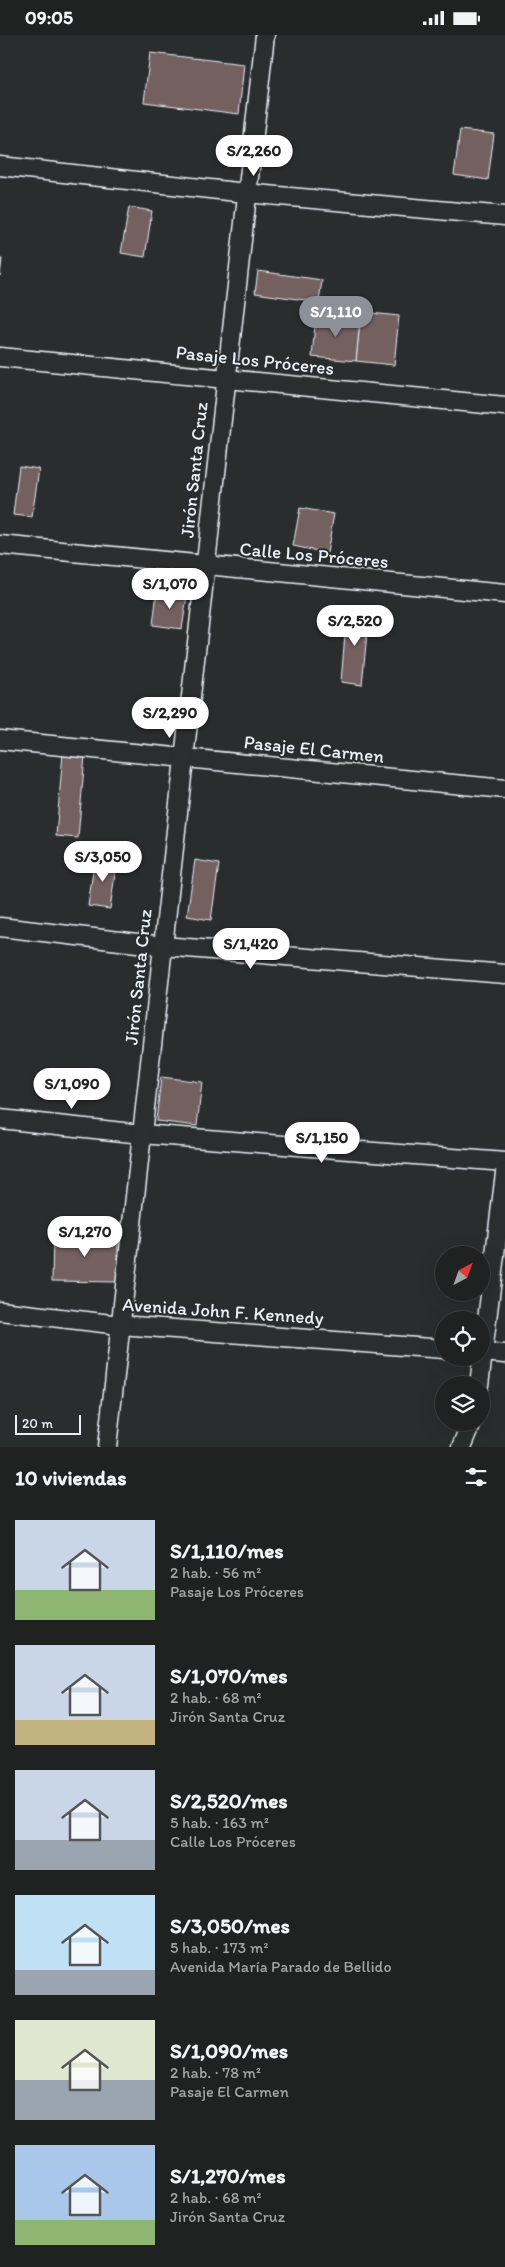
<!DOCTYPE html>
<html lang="es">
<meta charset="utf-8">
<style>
:root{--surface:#202222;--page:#282a2a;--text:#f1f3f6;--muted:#a2a4a5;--line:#3d3f40;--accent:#8c9099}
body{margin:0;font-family:Itim,sans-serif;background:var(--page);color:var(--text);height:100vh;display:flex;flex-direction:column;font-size:19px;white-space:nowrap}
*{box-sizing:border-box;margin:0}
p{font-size:16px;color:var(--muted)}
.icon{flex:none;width:28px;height:28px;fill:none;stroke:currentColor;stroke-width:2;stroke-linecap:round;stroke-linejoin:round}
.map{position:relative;height:1412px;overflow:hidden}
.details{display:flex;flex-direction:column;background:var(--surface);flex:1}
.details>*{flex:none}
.needle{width:32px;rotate:41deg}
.buttons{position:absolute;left:435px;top:1211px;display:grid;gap:10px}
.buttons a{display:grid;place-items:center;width:55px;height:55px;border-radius:50%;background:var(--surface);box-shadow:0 5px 20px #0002,0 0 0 1px var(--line);font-size:25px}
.scale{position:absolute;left:15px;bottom:12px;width:66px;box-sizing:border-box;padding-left:5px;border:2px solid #e8f1f8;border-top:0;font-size:14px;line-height:18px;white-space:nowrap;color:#e8f1f8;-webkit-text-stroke:4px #2a2d2e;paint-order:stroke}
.price{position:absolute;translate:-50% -42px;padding:0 11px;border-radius:18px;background:#fff;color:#222;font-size:16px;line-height:32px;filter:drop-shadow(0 1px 2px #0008)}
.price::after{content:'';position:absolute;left:50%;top:30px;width:15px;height:11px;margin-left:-8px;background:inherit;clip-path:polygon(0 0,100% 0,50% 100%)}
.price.selected{background:var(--accent);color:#fff}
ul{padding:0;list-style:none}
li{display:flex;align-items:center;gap:15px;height:125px;padding:0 15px}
li span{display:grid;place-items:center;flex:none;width:140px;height:100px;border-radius:0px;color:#555}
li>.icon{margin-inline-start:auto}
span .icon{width:60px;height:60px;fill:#fffc;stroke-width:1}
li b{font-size:21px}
h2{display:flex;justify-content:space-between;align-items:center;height:60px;padding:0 15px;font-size:21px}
.status{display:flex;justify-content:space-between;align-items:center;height:35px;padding:0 25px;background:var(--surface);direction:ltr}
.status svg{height:14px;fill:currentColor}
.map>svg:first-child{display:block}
.building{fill:#746060;stroke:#e8f1f8}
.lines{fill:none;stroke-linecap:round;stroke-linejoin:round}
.street-casing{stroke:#e8f1f8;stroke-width:21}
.street{stroke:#2a2d2e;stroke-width:18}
.labels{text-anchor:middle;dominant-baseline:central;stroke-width:4;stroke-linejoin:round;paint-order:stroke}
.street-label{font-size:19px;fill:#e8f1f8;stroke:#2a2d2e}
</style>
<div class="status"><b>09:05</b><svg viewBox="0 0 49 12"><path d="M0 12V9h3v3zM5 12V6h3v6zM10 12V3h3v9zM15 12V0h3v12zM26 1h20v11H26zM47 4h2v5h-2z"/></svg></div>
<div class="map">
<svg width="505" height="1412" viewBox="0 0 505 1412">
<rect width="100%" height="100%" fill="#2a2d2e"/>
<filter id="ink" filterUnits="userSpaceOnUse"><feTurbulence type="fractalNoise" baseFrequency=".02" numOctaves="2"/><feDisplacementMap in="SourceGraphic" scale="10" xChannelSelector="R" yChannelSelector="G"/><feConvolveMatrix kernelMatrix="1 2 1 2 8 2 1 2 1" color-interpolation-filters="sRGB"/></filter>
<g filter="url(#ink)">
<g class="building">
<path d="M150 18 244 29 239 79 144 67Z"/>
<path d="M460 95 494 99 488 145 454 140Z"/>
<path d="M129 172 152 176 145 222 121 218Z"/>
<path d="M0 224H2L0 241Z"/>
<path d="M258 236 322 245 319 267 255 258Z"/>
<path d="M361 277 399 281 394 330 356 326Z"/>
<path d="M316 279 360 284 356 326 312 322Z"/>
<path d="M19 431 39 434 32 482 13 480Z"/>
<path d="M300 473 334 479 327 518 293 511Z"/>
<path d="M157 557 187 561 182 594 153 590Z"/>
<path d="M347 575 369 577 362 650 341 647Z"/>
<path d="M63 718 85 720 78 803 56 801Z"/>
<path d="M95 822 117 825 110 874 88 871Z"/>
<path d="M195 825 219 829 211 885 187 881Z"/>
<path d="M161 1042 202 1047 197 1091 156 1086Z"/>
<path d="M53 1199 118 1200V1247L52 1246Z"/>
</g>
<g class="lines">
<defs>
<g id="street">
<path d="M0 131 246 158 505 181"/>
<path d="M0 322 505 371"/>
<path d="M0 510 505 559"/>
<path d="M0 705 505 754"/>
<path d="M0 892 163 911 505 939"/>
<path d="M0 1084 142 1099 505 1127"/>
<path d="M0 1276 120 1290 444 1314"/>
<path d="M481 1317 505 1319"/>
<path d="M479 1350 505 1138"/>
<path d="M107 1412 265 0"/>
<path d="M462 1412 472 1388"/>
</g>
</defs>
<use href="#street" class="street-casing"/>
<use href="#street" class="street"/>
</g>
</g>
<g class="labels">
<g class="street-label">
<text transform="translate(255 325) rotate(6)">Pasaje Los Próceres</text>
<text transform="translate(194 435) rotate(-84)">Jirón Santa Cruz</text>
<text transform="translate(314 520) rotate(5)">Calle Los Próceres</text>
<text transform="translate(314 714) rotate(6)">Pasaje El Carmen</text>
<text transform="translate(138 942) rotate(-84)">Jirón Santa Cruz</text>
<text transform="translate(223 1276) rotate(4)">Avenida John F. Kennedy</text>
</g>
</g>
</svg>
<div class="buttons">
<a><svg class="needle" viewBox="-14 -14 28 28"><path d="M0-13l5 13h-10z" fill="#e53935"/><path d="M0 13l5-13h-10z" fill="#a2a4a5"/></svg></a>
<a><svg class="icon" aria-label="locate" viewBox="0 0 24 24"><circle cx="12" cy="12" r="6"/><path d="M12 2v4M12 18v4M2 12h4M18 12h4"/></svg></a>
<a><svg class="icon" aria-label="layers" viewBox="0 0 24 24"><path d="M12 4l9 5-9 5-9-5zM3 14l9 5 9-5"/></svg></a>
</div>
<div class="scale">20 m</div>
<b class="price" style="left:254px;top:142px">S/2,260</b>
<b class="price selected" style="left:336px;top:303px">S/1,110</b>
<b class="price" style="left:170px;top:575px">S/1,070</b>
<b class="price" style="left:355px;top:612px">S/2,520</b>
<b class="price" style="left:170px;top:704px">S/2,290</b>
<b class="price" style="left:103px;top:848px">S/3,050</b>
<b class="price" style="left:251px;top:935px">S/1,420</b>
<b class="price" style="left:72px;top:1075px">S/1,090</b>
<b class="price" style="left:322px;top:1129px">S/1,150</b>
<b class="price" style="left:85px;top:1223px">S/1,270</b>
</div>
<section class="details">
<h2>10 viviendas<svg class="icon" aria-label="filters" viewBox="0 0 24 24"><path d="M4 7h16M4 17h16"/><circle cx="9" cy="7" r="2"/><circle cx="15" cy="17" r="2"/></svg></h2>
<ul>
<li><span style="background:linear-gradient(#c9d6e8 70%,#8fb573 0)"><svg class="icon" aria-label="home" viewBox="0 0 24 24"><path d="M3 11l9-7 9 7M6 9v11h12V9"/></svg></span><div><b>S/1,110/mes</b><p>2 hab. · 56 m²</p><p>Pasaje Los Próceres</p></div></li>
<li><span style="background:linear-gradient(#c9d6e8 75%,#c2b280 0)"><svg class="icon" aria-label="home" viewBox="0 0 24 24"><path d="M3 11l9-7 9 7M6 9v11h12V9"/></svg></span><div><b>S/1,070/mes</b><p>2 hab. · 68 m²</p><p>Jirón Santa Cruz</p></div></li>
<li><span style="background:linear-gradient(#c9d6e8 70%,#9aa5b1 0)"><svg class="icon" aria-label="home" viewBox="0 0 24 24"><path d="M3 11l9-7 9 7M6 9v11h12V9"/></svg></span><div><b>S/2,520/mes</b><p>5 hab. · 163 m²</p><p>Calle Los Próceres</p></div></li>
<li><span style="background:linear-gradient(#bfe0f5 75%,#9aa5b1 0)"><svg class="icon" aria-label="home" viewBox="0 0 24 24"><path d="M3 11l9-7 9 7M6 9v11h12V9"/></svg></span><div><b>S/3,050/mes</b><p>5 hab. · 173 m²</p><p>Avenida María Parado de Bellido</p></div></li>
<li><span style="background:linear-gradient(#dfe7d0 60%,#9aa5b1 0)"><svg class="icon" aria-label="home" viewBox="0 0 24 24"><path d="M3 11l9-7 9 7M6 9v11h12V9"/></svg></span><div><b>S/1,090/mes</b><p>2 hab. · 78 m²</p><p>Pasaje El Carmen</p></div></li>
<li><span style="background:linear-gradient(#a9c7e8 75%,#8fb573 0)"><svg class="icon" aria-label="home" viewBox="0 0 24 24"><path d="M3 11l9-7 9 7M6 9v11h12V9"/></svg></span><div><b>S/1,270/mes</b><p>2 hab. · 68 m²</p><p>Jirón Santa Cruz</p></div></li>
</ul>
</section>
